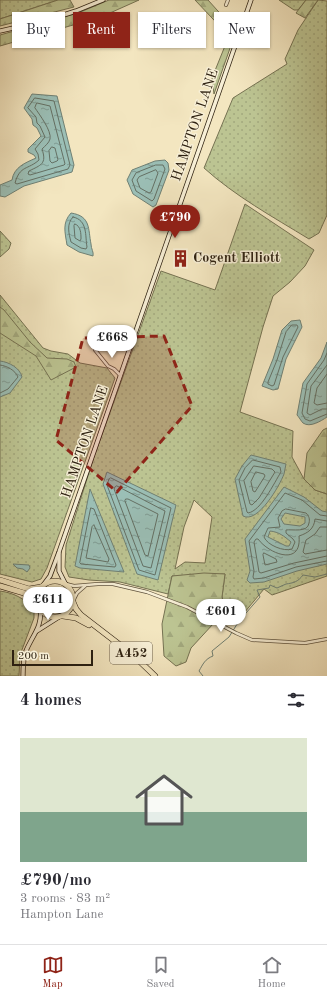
<!DOCTYPE html>
<meta charset="utf-8">
<style>
:root{--surface:#fff;--page:#f7f7f7;--text:#2b2b33;--muted:#7c7c81;--line:#e1e1e2;--accent:#8f2418}
body{margin:0;font-family:"Old Standard TT",serif;background:var(--page);color:var(--text);height:100vh;display:flex;flex-direction:column;font-size:15px;white-space:nowrap}
*{box-sizing:border-box;margin:0}
p{font-size:13px;color:var(--muted)}
.icon{flex:none;width:22px;height:22px;fill:none;stroke:currentColor;stroke-width:2;stroke-linecap:round;stroke-linejoin:round}
.map{position:relative;height:676px;overflow:hidden}
.details{display:flex;flex-direction:column;background:var(--surface);flex:1}
.details>*{flex:none}
.hud{position:absolute;left:12px;top:12px;width:303px;height:36px;display:flex;gap:8px}
.scale{position:absolute;left:12px;bottom:10px;width:81px;box-sizing:border-box;padding-left:4px;border:2px solid #2e2111;border-top:0;font-size:11px;line-height:14px;white-space:nowrap;color:#2e2111;-webkit-text-stroke:3px #f7efd6;paint-order:stroke}
.price{position:absolute;translate:-50% -34px;padding:0 9px;border-radius:14px;background:#fff;color:#222;font-size:13px;line-height:26px;filter:drop-shadow(0 1px 2px #0008)}
.price::after{content:'';position:absolute;left:50%;top:24px;width:12px;height:9px;margin-left:-6px;background:inherit;clip-path:polygon(0 0,100% 0,50% 100%)}
.price.active{background:var(--accent);color:#fff}
ul{padding:0;list-style:none}
li{display:grid;align-content:center;gap:8px;height:212px;padding:0 20px}
li span{display:grid;place-items:center;height:124px;border-radius:0px;color:#555}
li>.icon{margin-inline-start:auto}
span .icon{width:72px;height:72px;fill:#fffc;stroke-width:1}
li b{font-size:17px}
h2{display:flex;justify-content:space-between;align-items:center;height:48px;padding:0 20px;font-size:17px}
.pill{padding:0 14px;border-radius:0px;background:var(--surface);box-shadow:0 1px 3px #0004;font-size:14px;line-height:36px}
.pill.active{background:var(--accent);color:#fff}
.dock{display:flex;justify-content:space-around;align-items:center;height:56px;border-top:1px solid var(--line);background:var(--surface);font-size:11px;color:var(--muted)}
.dock a{display:grid;justify-items:center;gap:2px}
.dock .active{color:var(--accent)}
.map>svg:first-child{display:block}
.green{fill:url(#green-dots);stroke:#757252;fill-rule:evenodd}
.forest{fill:url(#forest-firs);stroke:#757252}
.water{fill:url(#water-ripples);stroke:#6f8074;fill-rule:evenodd}
.lines{fill:none;stroke-linecap:round;stroke-linejoin:round}
.shore{stroke:#647064;stroke-width:1}
.stream{stroke:#6f8074;stroke-width:1}
.street-casing{stroke:#5f523d;stroke-width:4}
.secondary-casing{stroke:#2e2111;stroke-width:5}
.highway-casing{stroke:#2e2111;stroke-width:6}
.street{stroke:#f7efd6;stroke-width:2.5}
.secondary{stroke:#f7efd6;stroke-width:3.5}
.highway{stroke:#f3e6c0;stroke-width:5}
.marked{fill:#8f2418;fill-opacity:0.2;stroke:#8f2418;stroke-width:3;stroke-dasharray:8 5;stroke-linejoin:round}
.labels{text-anchor:middle;dominant-baseline:central;stroke-width:3;stroke-linejoin:round;paint-order:stroke}
.shield{fill:#f7efd6;stroke:#6a5f4c;stroke-width:1}
.shield-label{font-size:13px;font-weight:bold;fill:#2e2111}
.street-label{font-size:14px;fill:#2e2111;stroke:#f7efd6}
.poi-label{font-size:14px;font-weight:bold;fill:#2e2111;stroke:#f7efd6;text-anchor:start}
</style>
<div class="map">
<svg width="327" height="676" viewBox="0 0 327 676">
<defs>
<pattern id="green-dots" width="8" height="8" patternUnits="userSpaceOnUse"><rect width="8" height="8" fill="#bcc492"/><path d="M2 2h.1M6 6h.1" fill="none" stroke="#a2a87d" stroke-width="1.8" stroke-linecap="round"/></pattern>
<pattern id="forest-firs" width="22" height="20" patternUnits="userSpaceOnUse"><rect width="22" height="20" fill="#bcc492"/><path d="M5 1l3.5 6h-7zM16 11l3.5 6h-7z" fill="#a2a87d"/></pattern>
<pattern id="water-ripples" width="26" height="14" patternUnits="userSpaceOnUse"><rect width="26" height="14" fill="#9bbfb6"/><path d="M2 4q2-2 4 0t4 0M15 11q2-2 4 0t4 0" fill="none" stroke="#7f9b93"/></pattern>
</defs>
<rect width="100%" height="100%" fill="#f3e6c0"/>
<filter id="stains"><feTurbulence type="fractalNoise" baseFrequency=".005" numOctaves="4"/><feColorMatrix values="0 0 0 0 .2 0 0 0 0 .09 0 0 0 0 .02 0 0 0 .5 -.17"/></filter>
<radialGradient id="worn" r=".72"><stop offset=".6" stop-color="#630" stop-opacity="0"/><stop offset="1" stop-color="#630" stop-opacity=".3"/></radialGradient>
<g class="green">
<path d="M0 0H58L0 19Z"/>
<path d="M279 0H306L298 10H294Z"/>
<path d="M318 0 327 1V215L319 233 309 239C273 217 235 196 204 168L233 98 287 64 285 59 298 30Z"/>
<path d="M245 204 314 250 305 266 290 282 273 296 263 327 240 412 293 431 292 457 304 479 315 490 327 494V576L272 595 264 589 239 619 231 623 219 617 225 611 222 597 225 574 172 576 168 594 120 582 89 580 69 577 65 567 66 545 94 457 161 271 215 290ZM194 500 212 517 205 563 185 562 175 569 184 527Z"/>
<path d="M0 231 11 243 9 249 0 257Z"/>
<path d="M0 295 43 348 51 351 68 354 80 363 107 368 115 378 47 568 41 579 32 582 0 574Z"/>
<path d="M0 591C14 593 23 598 34 608V618L20 655 19 676H0Z"/>
</g>
<g class="forest">
<path d="M58 0H70L74 7 0 26V19Z"/>
<path d="M109 0H139L101 17 0 46V35L78 13Z"/>
<path d="M195 0H208L236 31 214 94 212 78 229 36Z"/>
<path d="M306 0H318L305 18 296 13Z"/>
<path d="M0 307 4 310 30 342 47 358 67 359 74 362 76 367 51 380 36 356 0 333Z"/>
<path d="M327 428V494L315 490 304 479 307 453 323 430Z"/>
<path d="M204 573 225 574 222 597 225 611 191 648 186 662 176 666 164 656 162 624 172 576Z"/>
</g>
<g class="water">
<path d="M32 94 57 96 74 165 72 172 24 186 5 197 0 196V185L12 180C14 167 25 163 36 158L34 155 28 152V149L41 136 37 128 33 125 32 119 24 108Z"/>
<path d="M165 160 168 163 169 170 156 205 153 207 133 194 127 180 132 170 155 161Z"/>
<path d="M71 213C91 216 88 229 91 244 91 249 94 252 93 256L79 252 67 245C65 232 62 223 71 213Z"/>
<path d="M300 320 302 327 286 359 278 389 273 390 262 386 273 359 282 330 291 321Z"/>
<path d="M327 342V417C321 421 310 428 303 423 301 421 299 417 297 415L303 383 321 358Z"/>
<path d="M0 361C9 362 20 368 22 377L10 393 0 397Z"/>
<path d="M251 455 286 464C285 467 285 471 284 474 280 485 258 524 243 516L235 479 242 466Z"/>
<path d="M107 472 176 505 158 580 137 574 103 484Z"/>
<path d="M284 487 304 497 322 511 327 512V564L297 571 264 582 250 583 247 580 250 571 245 539ZM285 513 305 517V523L300 526 284 524 281 519ZM270 531C279 532 284 536 291 542L289 546H286L268 537Z"/>
<path d="M90 489 124 572 80 568 75 566Z"/>
<path d="M13 564 29 565 30 568 27 572 23 569 17 568Z"/>
</g>
<g class="lines">
<g class="shore">
<path d="M35 98 54 101 70 165 68 169 17 184 15 183C20 165 28 170 39 160L38 154 35 149 45 137 40 126 37 123 36 117 28 108Z"/>
<path d="M37 103 50 106 65 164 64 165 30 175 28 174 29 171C41 165 47 164 42 149 45 146 49 143 50 139 52 131 39 114 35 108Z"/>
<path d="M52 147 55 148 58 160 57 161 52 163 50 161 49 151Z"/>
<path d="M156 165H163L165 169 154 199 152 201 136 191 132 180 136 173Z"/>
<path d="M156 170 158 173 151 192 149 193 140 188 137 180 139 177Z"/>
<path d="M73 217C88 220 85 236 87 247L86 249 81 248 71 242C69 234 66 224 73 217Z"/>
<path d="M75 224C81 226 81 234 81 239L80 241 75 238 74 226Z"/>
<path d="M292 325H297L298 327 283 357 274 385 272 386 268 384V382L277 360 286 332Z"/>
<path d="M327 353 324 360 307 384 302 413 305 419 310 421 327 414"/>
<path d="M0 365C7 366 15 370 18 377L8 389 0 393"/>
<path d="M327 365 311 386 307 413 310 415 322 409H327"/>
<path d="M327 374 317 388 314 403 317 405 327 403"/>
<path d="M253 460 280 467 281 472C274 483 261 511 248 513L247 512 239 480 245 468Z"/>
<path d="M254 466 272 469 275 472 259 498 252 505 250 504 244 481Z"/>
<path d="M256 472 264 474 265 476 255 492 253 491 251 482Z"/>
<path d="M111 478 171 508 155 575 139 570 107 485 109 479Z"/>
<path d="M117 486 165 511 151 568 143 566 114 489 115 487Z"/>
<path d="M126 499H128L158 514 148 556 145 555 125 501Z"/>
<path d="M91 508 94 509 116 565 115 567 81 564 80 563Z"/>
<path d="M286 509 306 513C309 516 310 519 309 523 308 533 292 529 286 530V533L293 539 295 542 292 549C284 552 267 545 264 537L268 528 280 527 278 518 282 511Z"/>
<path d="M327 516 320 515 302 500 285 493 249 541 254 571 253 577 254 579 264 578 296 567 327 561"/>
<path d="M327 521 315 519C314 529 308 533 299 536 302 567 269 554 258 539H256L254 542 259 572 261 573 294 563 327 556"/>
<path d="M94 525 109 559 108 562 86 558 92 527Z"/>
<path d="M327 527H320L315 534 306 540 303 552 305 554 327 550"/>
<path d="M264 553 276 559 277 562 265 565 263 555Z"/>
</g>
<path class="stream" d="M203 676 199 671C203 664 205 659 213 656L212 651 229 637 239 621 260 597 257 590 269 588 270 585 277 588C280 587 283 585 286 584 293 583 298 582 303 575L315 577 327 574"/>
<defs>
<g id="street">
<path d="M226 5 228 0"/>
<path d="M95 350 108 366 114 369 120 375"/>
<path d="M66 584 74 586 98 584H113L147 592 187 607 236 633 252 640 305 643 327 639"/>
<path d="M73 601 77 593 85 586"/>
</g>
<g id="secondary">
<path d="M0 31 48 20 76 11 103 0"/>
<path d="M59 553V571L65 583"/>
<path d="M44 584 50 576 59 552 251 0"/>
<path d="M37 631 59 617"/>
<path d="M23 676C23 667 23 659 26 651 32 636 43 626 40 609"/>
</g>
<g id="highway">
<path d="M0 580 29 589 41 587"/>
<circle cx="55" cy="599" r="18"/>
<path d="M0 586 24 593 37 604"/>
<path d="M73 602 76 609 81 615 133 655 155 676"/>
<path d="M63 616 76 618 89 625"/>
</g>
</defs>
<use href="#street" class="street-casing"/>
<use href="#secondary" class="secondary-casing"/>
<use href="#highway" class="highway-casing"/>
<use href="#street" class="street"/>
<use href="#secondary" class="secondary"/>
<use href="#highway" class="highway"/>
</g>
<path class="marked" d="M164 336 192 406 117 492 56 440 83 338Z"/>
<defs>
<symbol id="building-bare" viewBox="-9 -9 18 18"><path d="M-4-6H4V6H1V3H-1V6H-4ZM-2.5-4.3h1.7v1.8h-1.7ZM.8-4.3h1.7v1.8H.8ZM-2.5-1h1.7V.8h-1.7ZM.8-1h1.7V.8H.8Z" fill="#8f2418" stroke="#f7efd6" stroke-width="2.5" paint-order="stroke"/></symbol>
</defs>
<g fill-rule="evenodd">
<use href="#building-bare" x="168" y="246" width="25" height="25"/>
</g>
<g class="labels">
<rect class="shield" x="110" y="642" width="42" height="22" rx="3"/>
<g class="shield-label">
<text x="131" y="653">A452</text>
</g>
<g class="street-label">
<text transform="translate(195 125) rotate(-71)">HAMPTON LANE</text>
<text transform="translate(85 442) rotate(-71)">HAMPTON LANE</text>
</g>
<g class="poi-label">
<text x="193" y="258">Cogent Elliott</text>
</g>
</g>
<rect width="100%" height="100%" filter="url(#stains)"/>
<rect width="100%" height="100%" fill="url(#worn)"/>
</svg>
<div class="scale">200 m</div>
<b class="price active" style="left:175px;top:239px">£790</b>
<b class="price" style="left:112px;top:359px">£668</b>
<b class="price" style="left:48px;top:621px">£611</b>
<b class="price" style="left:221px;top:633px">£601</b>
<div class="hud">
<a class="pill">Buy</a>
<a class="pill active">Rent</a>
<a class="pill">Filters</a>
<a class="pill">New</a>
</div>
</div>
<section class="details">
<h2>4 homes<svg class="icon" aria-label="filters" viewBox="0 0 24 24"><path d="M4 7h16M4 17h16"/><circle cx="9" cy="7" r="2"/><circle cx="15" cy="17" r="2"/></svg></h2>
<ul>
<li><span style="background:linear-gradient(#dfe7d0 60%,#7fa58c 0)"><svg class="icon" aria-label="home" viewBox="0 0 24 24"><path d="M3 11l9-7 9 7M6 9v11h12V9"/></svg></span><div><b>£790/mo</b><p>3 rooms · 83 m²</p><p>Hampton Lane</p></div></li>
</ul>
</section>
<nav class="dock">
<a class="active"><svg class="icon" aria-label="map" viewBox="0 0 24 24"><path d="M3 6l6-2 6 2 6-2v14l-6 2-6-2-6 2zM9 4v14M15 6v14"/></svg>Map</a>
<a><svg class="icon" aria-label="saved" viewBox="0 0 24 24"><path d="M7 4h10v16l-5-4-5 4z"/></svg>Saved</a>
<a><svg class="icon" aria-label="home" viewBox="0 0 24 24"><path d="M3 11l9-7 9 7M6 9v11h12V9"/></svg>Home</a>
</nav>
